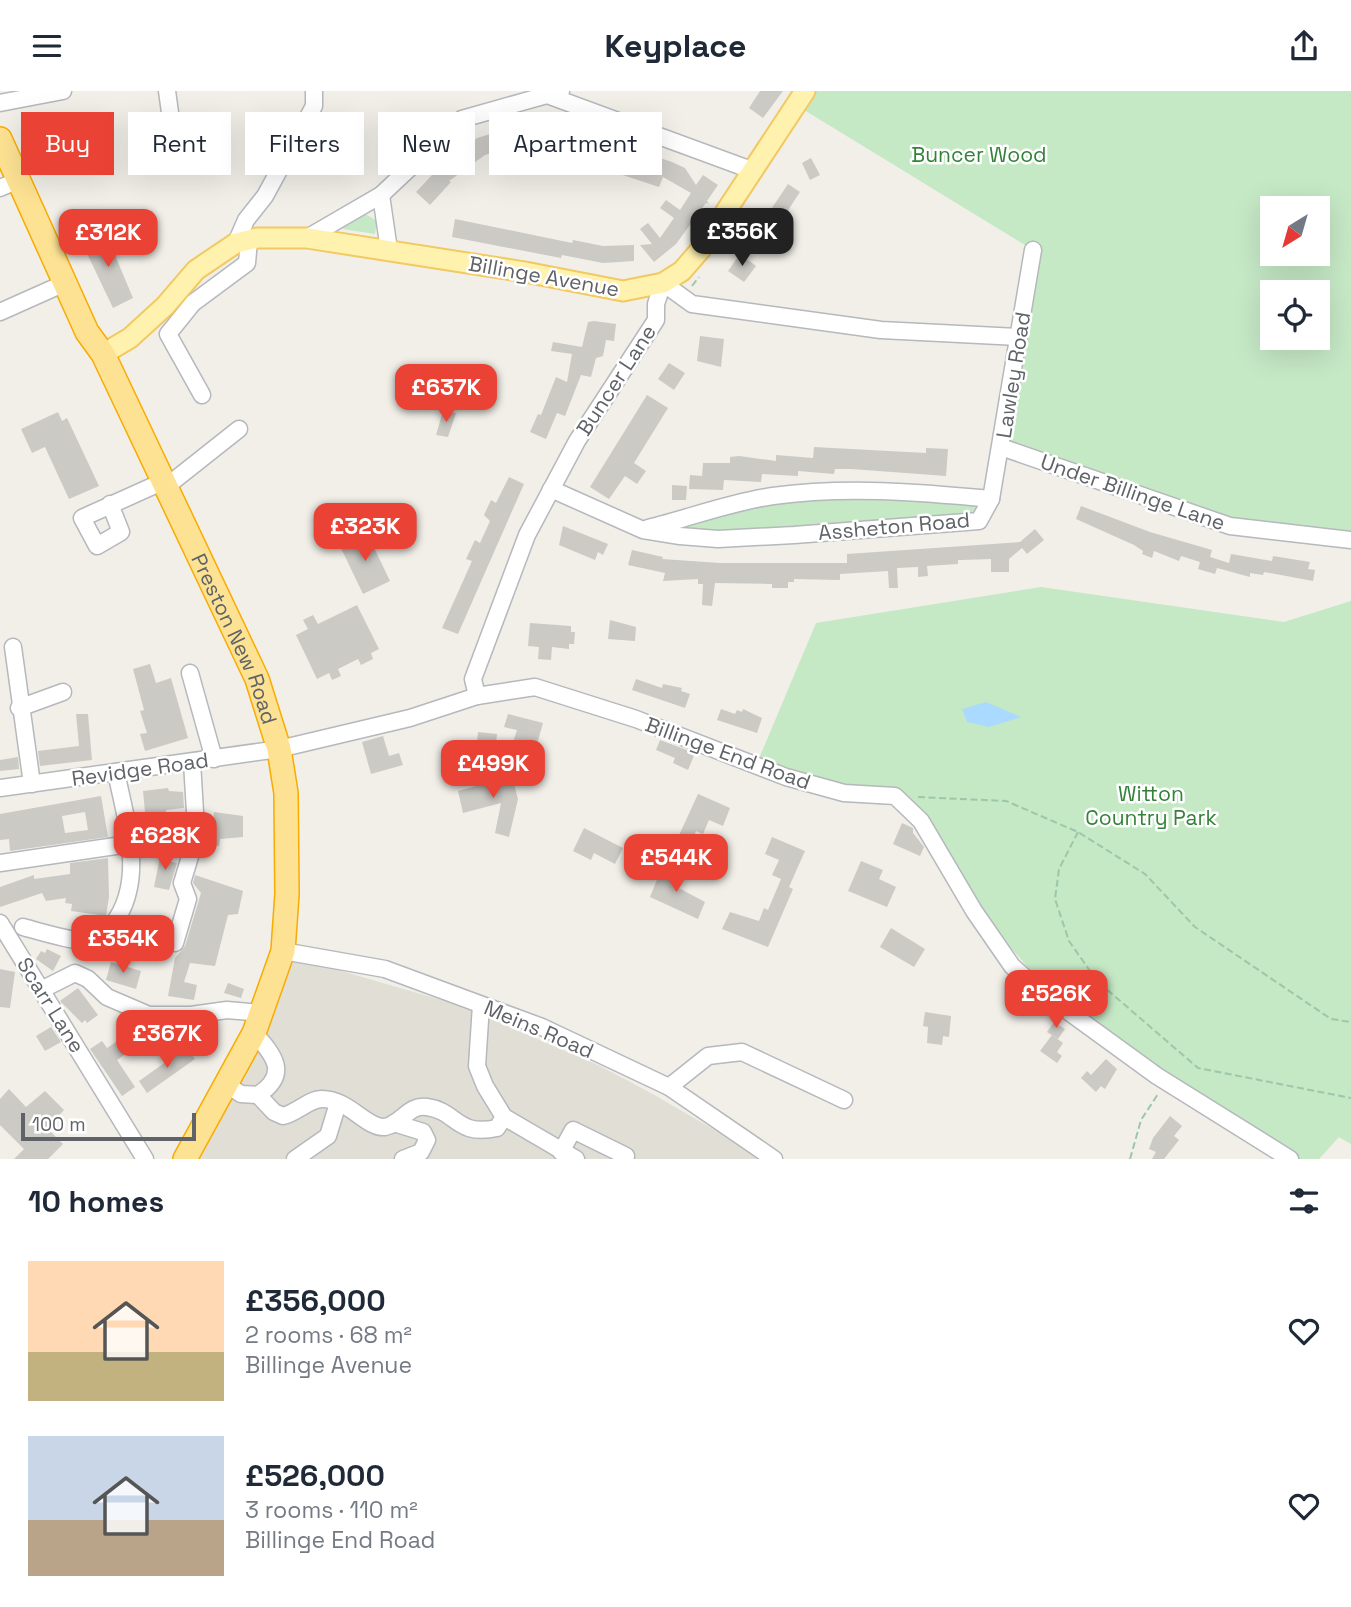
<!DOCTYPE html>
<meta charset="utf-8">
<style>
:root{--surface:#fff;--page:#f2f2f3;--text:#1f2937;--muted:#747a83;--accent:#ea4335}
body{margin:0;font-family:"Space Grotesk",sans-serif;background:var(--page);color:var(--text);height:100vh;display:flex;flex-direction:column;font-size:26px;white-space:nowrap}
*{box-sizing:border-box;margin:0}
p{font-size:23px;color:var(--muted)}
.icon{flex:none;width:38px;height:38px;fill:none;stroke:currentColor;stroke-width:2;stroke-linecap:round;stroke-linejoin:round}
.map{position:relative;height:1068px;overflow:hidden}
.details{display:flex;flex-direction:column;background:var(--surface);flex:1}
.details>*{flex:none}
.guide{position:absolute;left:21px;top:21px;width:700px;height:63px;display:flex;gap:14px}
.needle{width:46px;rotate:217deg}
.tools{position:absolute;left:1260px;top:105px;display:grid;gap:14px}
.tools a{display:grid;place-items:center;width:70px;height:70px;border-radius:0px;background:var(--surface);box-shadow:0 7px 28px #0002;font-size:35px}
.scale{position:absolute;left:21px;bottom:18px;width:175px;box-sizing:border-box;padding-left:7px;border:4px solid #5f6368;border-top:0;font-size:19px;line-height:24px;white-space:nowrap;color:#5f6368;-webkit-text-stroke:5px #fff;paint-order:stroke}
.price{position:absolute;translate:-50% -60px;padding:0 16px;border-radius:14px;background:var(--accent);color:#fff;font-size:23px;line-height:46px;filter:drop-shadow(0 2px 4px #0008)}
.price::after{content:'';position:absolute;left:50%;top:42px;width:21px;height:16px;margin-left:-10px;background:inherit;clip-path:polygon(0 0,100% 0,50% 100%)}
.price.selected{background:#222;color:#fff}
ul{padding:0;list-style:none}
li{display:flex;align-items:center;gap:21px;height:175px;padding:0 28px}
li span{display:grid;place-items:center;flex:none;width:196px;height:140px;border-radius:0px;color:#555}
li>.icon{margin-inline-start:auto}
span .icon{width:84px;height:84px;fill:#fffc;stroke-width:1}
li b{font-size:30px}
h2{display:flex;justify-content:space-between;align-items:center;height:84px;padding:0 28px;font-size:30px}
.chip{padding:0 24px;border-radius:0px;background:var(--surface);box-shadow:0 7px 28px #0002;font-size:24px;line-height:63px}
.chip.selected{background:var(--accent);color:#fff}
header{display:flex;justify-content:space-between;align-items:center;height:91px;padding:0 28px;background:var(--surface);font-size:32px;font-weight:700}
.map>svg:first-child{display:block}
.education{fill:#e1ded6}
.green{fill:#c5e8c5;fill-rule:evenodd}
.water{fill:#aadaff}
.building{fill:#cccac5;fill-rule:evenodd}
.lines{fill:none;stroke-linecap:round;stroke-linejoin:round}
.minor-casing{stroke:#b5b8bc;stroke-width:19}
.major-casing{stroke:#f2c960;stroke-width:23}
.highway-casing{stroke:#f9ab00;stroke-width:26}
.path{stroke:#9cc7a9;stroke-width:2;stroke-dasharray:7 3.5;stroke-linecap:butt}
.minor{stroke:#fff;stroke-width:16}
.major{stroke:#fff2af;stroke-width:19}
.highway{stroke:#fde293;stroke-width:23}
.labels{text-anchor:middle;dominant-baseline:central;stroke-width:5;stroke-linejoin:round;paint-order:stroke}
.park-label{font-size:21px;fill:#348238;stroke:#fff}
.street-label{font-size:21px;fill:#5f6368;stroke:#fff}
</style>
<header><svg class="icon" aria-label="menu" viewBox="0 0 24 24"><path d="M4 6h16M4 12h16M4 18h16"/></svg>Keyplace<svg class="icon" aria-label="share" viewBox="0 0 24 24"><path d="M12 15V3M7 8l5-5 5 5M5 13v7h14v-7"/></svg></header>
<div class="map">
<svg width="1351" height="1068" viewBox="0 0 1351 1068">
<rect width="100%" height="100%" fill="#f1efe8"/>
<path class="education" d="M290 865 479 920V923L598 974 651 1002 744 1056 757 1068H193L245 986 269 935Z"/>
<g class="green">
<path d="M805 0H1351V449L1230 435 1001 356 1033 159 796 14ZM1272 117H1318V163H1272ZM1272 201H1318V247H1272Z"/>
<path d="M362 124H367L377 130 375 143 343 138V134Z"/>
<path d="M860 404 969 411 976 415 973 423 721 443 669 439 782 410Z"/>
<path d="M1041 496 1284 531 1351 510V1053L1339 1046 1319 1068H1298L1160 981 1045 896 979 820 924 726 866 700 825 692 758 670 816 532Z"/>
</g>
<path class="water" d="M986 611 1021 626 989 636 967 631 962 618Z"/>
<g class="building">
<path d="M760 0H783L763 27 749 17Z"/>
<path d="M513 36 518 54 485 64 449 90 451 91 430 114 416 101 448 67 477 47Z"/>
<path d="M527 36 582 41 672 71 685 77 696 94 703 84 718 94 707 110 709 113 706 112 676 153 654 171 640 154 652 153 640 138 648 132 660 147 674 127 660 117 666 109 680 119 691 102 663 86 659 96 565 65 528 64 529 50 525 52Z"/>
<path d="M811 67 820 84 810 89 802 72Z"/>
<path d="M788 93 800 101 779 133 787 138 772 161 751 148Z"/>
<path d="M455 128 572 152 573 149 603 155 634 154V170L603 172 562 164 561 167 452 146Z"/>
<path d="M91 143 100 146 106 143 133 207 113 217 83 154Z"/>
<path d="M740 163 756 175 744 191 728 180Z"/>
<path d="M594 230 616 233 614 250 606 249 603 265 596 267 591 286 581 284 565 325 557 322 546 348 530 341 538 323 541 324 556 286 567 291 572 263 551 260 553 251 582 256 588 231Z"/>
<path d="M700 245 724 248 721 276 697 270Z"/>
<path d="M669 272 685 282 674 299 658 288Z"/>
<path d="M647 304 668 317 634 372 646 380 637 393 625 385 609 408 590 396Z"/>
<path d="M443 320 456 322 448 346 436 344Z"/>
<path d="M58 321 62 330 67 327 99 395 69 408 45 356 32 362 21 338Z"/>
<path d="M814 356 926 362V357L948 358 946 385 851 378H835L834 383 798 380V385L762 383 761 391 724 389 723 399 689 398 690 384 702 385 703 372H730V366L739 365 776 370V364L813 367Z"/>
<path d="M509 386 524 393 458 543 442 537 472 470 466 468 475 449 480 452 490 430 484 424 491 409 496 412Z"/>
<path d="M672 394 687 395 686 409H672Z"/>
<path d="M1081 415 1150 441 1212 459 1210 466 1229 472 1231 463 1272 470 1273 465 1310 471 1308 478 1315 479 1313 490 1264 481 1263 484 1250 482V486L1217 477 1215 483 1198 478 1200 471 1181 465 1179 470 1154 460 1152 467 1142 463 1143 460 1134 454 1076 428Z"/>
<path d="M563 435 608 453 603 464 598 461 595 469 559 454Z"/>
<path d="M1035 438 1044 449 1027 463 1022 457 1009 468V481H991V468L962 469H958V473L927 475 928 485 918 486V476L897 477 898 497H889L888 480 840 483V489L794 488V491H788V497H772V493L715 492 712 515 702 514 703 493H698V488L663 490 665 482 628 474 632 459 663 466 662 468 720 472H847V463L1020 451Z"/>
<path d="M367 442 390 490 363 503 340 455Z"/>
<path d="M357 514 379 558 371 562 373 568 361 574 358 568 338 578 341 585 332 589 329 582 317 588 296 544 308 538 303 529 313 524 318 533Z"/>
<path d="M610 529 636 536 635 550 608 548Z"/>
<path d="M530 532 571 535V541H575L574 553H569V558L552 556 551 569 538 568 539 556 528 555Z"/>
<path d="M150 573 156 592 171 587 188 647 145 660 140 643 147 642 140 620 144 619 133 578Z"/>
<path d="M636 588 662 597 663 593 682 597 681 600 690 603 685 617 632 599Z"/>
<path d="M721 618 735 623 737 619 742 621 743 618 762 627 757 642 717 629Z"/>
<path d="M76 623H88L92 669 40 675 38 660 79 655Z"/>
<path d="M508 623 543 632 534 664 523 661 522 667 486 661 487 652 512 655 517 639 504 636Z"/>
<path d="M478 641 497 643 496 653 477 651Z"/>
<path d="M383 645 389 665 399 662 403 674 371 683 362 651Z"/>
<path d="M660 649 695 662 688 679 673 672 675 667 656 659Z"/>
<path d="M18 666 19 678 0 680V669Z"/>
<path d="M497 681 499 689 512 686 518 708 509 746 495 742 501 712 463 722 458 700 488 692 486 684Z"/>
<path d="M168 697 169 700 183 701 184 717 166 719V723H162L165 745 154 746 153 741 147 742 143 700Z"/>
<path d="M698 703 730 717 723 735 709 729 703 743 696 740 688 758 675 753Z"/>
<path d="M101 705 108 746 10 760 9 748 0 749V723ZM85 721 88 739 65 742 62 725Z"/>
<path d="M214 721 243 725V746L220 748 219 755 203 752 204 741H208V733H213Z"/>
<path d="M902 732 913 737V742L924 756 920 765 893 753Z"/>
<path d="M584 737 623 757 615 773 594 762 591 769 573 760Z"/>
<path d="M772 746 805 760 789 796 793 798 768 856 722 838 730 821 759 830 764 817 768 819 781 788 772 784 779 769 765 763Z"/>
<path d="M163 751 168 770 177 772 169 799 154 796Z"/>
<path d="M108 767 109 806 106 825 71 820 72 813 65 812 66 807 46 810 42 802 0 816V796L34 784V788L70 783V772Z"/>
<path d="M861 770 883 779 879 788 896 796 887 816 848 800Z"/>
<path d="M663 774 680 781 675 795 705 811 698 828 650 806Z"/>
<path d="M195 784 243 800 238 823 228 824 215 875 190 872 184 891 197 894 194 909 168 905 175 867 185 855 201 802 193 792Z"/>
<path d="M891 837 925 858 914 876 880 856Z"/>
<path d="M47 858 61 865 53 880 36 868 41 860 45 862Z"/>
<path d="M111 871 141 880 136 898 106 889Z"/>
<path d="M0 878 15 881 10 917 0 916Z"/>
<path d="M228 892 244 898 241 907 224 902Z"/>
<path d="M78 897 98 924 87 932 85 929 82 932 60 910Z"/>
<path d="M925 921 951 925 949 946 943 945 942 954 927 952 928 936 923 935Z"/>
<path d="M1054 931 1065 938 1058 948 1047 941Z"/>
<path d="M51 936 61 951 45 960 36 945Z"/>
<path d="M137 937 145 949 117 969 135 996 122 1005 90 958 102 950 107 957Z"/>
<path d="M1052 944 1063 952 1057 961 1062 965 1057 972 1040 960Z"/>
<path d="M187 956 195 968 147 1002 139 990Z"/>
<path d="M1106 968 1117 978 1105 998 1101 995 1096 1001 1081 987 1087 980 1091 984Z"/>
<path d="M9 998 26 1016 45 1000 64 1019 47 1037 63 1053 48 1068H14L24 1058 0 1034V1008Z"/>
<path d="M1170 1025 1182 1035 1174 1045 1179 1049 1164 1068H1152L1156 1061 1149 1058 1153 1047Z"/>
</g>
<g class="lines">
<defs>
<g id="minor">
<path d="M167 0 174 50"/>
<path d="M550 5 754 80"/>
<path d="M0 12 63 0"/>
<path d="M0 97 19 89"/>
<path d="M381 104 389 159"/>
<path d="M307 147 381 104 462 28 561 0"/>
<path d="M236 152 246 129 265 105 314 15V0"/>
<path d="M0 221 65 192"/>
<path d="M202 304 168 243 193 212 247 172 249 149"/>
<path d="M1001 356 1230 435 1351 449"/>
<path d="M167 395 239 338"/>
<path d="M551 398 643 439 680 445 718 448 794 444 979 430 991 408 1033 159"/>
<path d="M110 413 121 441 97 455 82 427 164 390"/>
<path d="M648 437C689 427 731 411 773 405 846 395 918 401 991 408"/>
<path d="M13 556 32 693"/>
<path d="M190 582 214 668"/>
<path d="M477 605 473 588 527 444 577 350 656 229V213L663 192 692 213 881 239 1019 246"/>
<path d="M19 617 63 601"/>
<path d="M0 697 279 658 410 627 477 605 535 596 636 628 786 686 844 702 895 705 921 730 974 820 1012 875 1040 900 1157 985 1290 1068"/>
<path d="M0 772 129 753"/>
<path d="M0 832 145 1068"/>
<path d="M23 836C38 840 80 853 93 850 102 847 108 841 113 833 146 790 126 730 116 681"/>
<path d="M175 852 188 808 182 792 192 759 195 721 192 671"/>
<path d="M283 860 385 878 542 936 669 996 774 1068"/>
<path d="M43 898 75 882 88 888 107 906 149 924H191L227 919 262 922"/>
<path d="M481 914 477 975 485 995 504 1026 576 1068"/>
<path d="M227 994 241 1003 258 1004C290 983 274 964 254 942"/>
<path d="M669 996 708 965 742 961 844 1009"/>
<path d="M258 1004 274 1021 283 1025C297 1022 309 1008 322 1008 349 1008 367 1038 385 1036 402 1033 408 1013 427 1016 457 1020 456 1046 497 1037L504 1026"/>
<path d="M394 1032 423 1041 427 1049 421 1061 403 1068"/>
<path d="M561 1061 573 1039 626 1065"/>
<path d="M295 1068 328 1045 338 1012"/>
</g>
<path id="major" d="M103 263 130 247 165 215 196 179 236 152 257 147H307L525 181 623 200 663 192 682 180 701 158 805 0"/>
<g id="highway">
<path id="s1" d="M0 48 87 241 103 263 257 588 279 658 286 702 287 803 283 860 254 942 185 1068"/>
</g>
</defs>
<use href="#minor" class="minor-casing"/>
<use href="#major" class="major-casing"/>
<use href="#highway" class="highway-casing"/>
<g class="path">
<path d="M692 195 699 186"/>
<path d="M918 706 1006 710 1078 741 1145 783 1195 836 1331 928 1351 931"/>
<path d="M1078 741 1059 778 1055 808 1069 850 1097 890 1198 977 1351 1007"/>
<path d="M1130 1068 1141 1029 1158 1003"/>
</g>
<use href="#minor" class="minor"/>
<use href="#major" class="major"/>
<use href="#highway" class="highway"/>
</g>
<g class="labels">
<g class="park-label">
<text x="979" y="63">Buncer Wood</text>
<text x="1151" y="702">Witton<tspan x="1151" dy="24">Country Park</tspan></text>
</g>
<g class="street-label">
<text transform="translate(544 185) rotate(10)">Billinge Avenue</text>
<text transform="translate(1013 284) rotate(-81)">Lawley Road</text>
<text transform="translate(616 289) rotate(-57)">Buncer Lane</text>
<text transform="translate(1133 401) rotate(19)">Under Billinge Lane</text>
<text transform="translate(894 435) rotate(-5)">Assheton Road</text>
<text stroke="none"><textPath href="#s1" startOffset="553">Preston New Road</textPath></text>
<text transform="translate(728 662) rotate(20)">Billinge End Road</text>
<text transform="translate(140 678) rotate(-8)">Revidge Road</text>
<text transform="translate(51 914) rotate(58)">Scarr Lane</text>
<text transform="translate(539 938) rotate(23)">Meins Road</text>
</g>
</g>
</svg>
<div class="tools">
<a><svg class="needle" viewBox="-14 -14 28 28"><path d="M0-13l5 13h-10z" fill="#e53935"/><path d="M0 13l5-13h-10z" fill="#747a83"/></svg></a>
<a><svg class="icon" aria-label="locate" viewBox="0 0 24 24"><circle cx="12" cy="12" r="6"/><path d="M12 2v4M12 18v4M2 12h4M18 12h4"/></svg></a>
</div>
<div class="scale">100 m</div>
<b class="price selected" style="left:742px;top:177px">£356K</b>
<b class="price" style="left:108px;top:178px">£312K</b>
<b class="price" style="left:446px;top:333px">£637K</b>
<b class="price" style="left:365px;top:472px">£323K</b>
<b class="price" style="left:493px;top:709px">£499K</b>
<b class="price" style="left:165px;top:781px">£628K</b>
<b class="price" style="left:676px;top:803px">£544K</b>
<b class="price" style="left:123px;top:884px">£354K</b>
<b class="price" style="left:1056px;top:939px">£526K</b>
<b class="price" style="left:167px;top:979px">£367K</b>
<div class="guide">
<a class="chip selected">Buy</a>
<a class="chip">Rent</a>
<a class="chip">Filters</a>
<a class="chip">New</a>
<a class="chip">Apartment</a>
</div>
</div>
<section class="details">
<h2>10 homes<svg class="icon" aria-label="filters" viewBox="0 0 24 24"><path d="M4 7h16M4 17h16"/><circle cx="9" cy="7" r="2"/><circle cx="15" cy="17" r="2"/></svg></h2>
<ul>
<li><span style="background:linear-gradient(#ffd9b3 65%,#c2b280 0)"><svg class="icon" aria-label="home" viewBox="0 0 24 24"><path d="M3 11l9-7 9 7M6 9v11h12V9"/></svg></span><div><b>£356,000</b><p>2 rooms · 68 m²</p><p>Billinge Avenue</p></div><svg class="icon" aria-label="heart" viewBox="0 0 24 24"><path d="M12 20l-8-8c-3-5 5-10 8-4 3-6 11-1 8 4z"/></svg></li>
<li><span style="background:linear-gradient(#c9d6e8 60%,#b9a48a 0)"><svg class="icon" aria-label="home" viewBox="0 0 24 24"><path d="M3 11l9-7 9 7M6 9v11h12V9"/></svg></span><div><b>£526,000</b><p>3 rooms · 110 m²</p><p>Billinge End Road</p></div><svg class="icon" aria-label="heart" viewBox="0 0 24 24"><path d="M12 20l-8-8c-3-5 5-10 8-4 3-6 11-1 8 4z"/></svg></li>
</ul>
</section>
